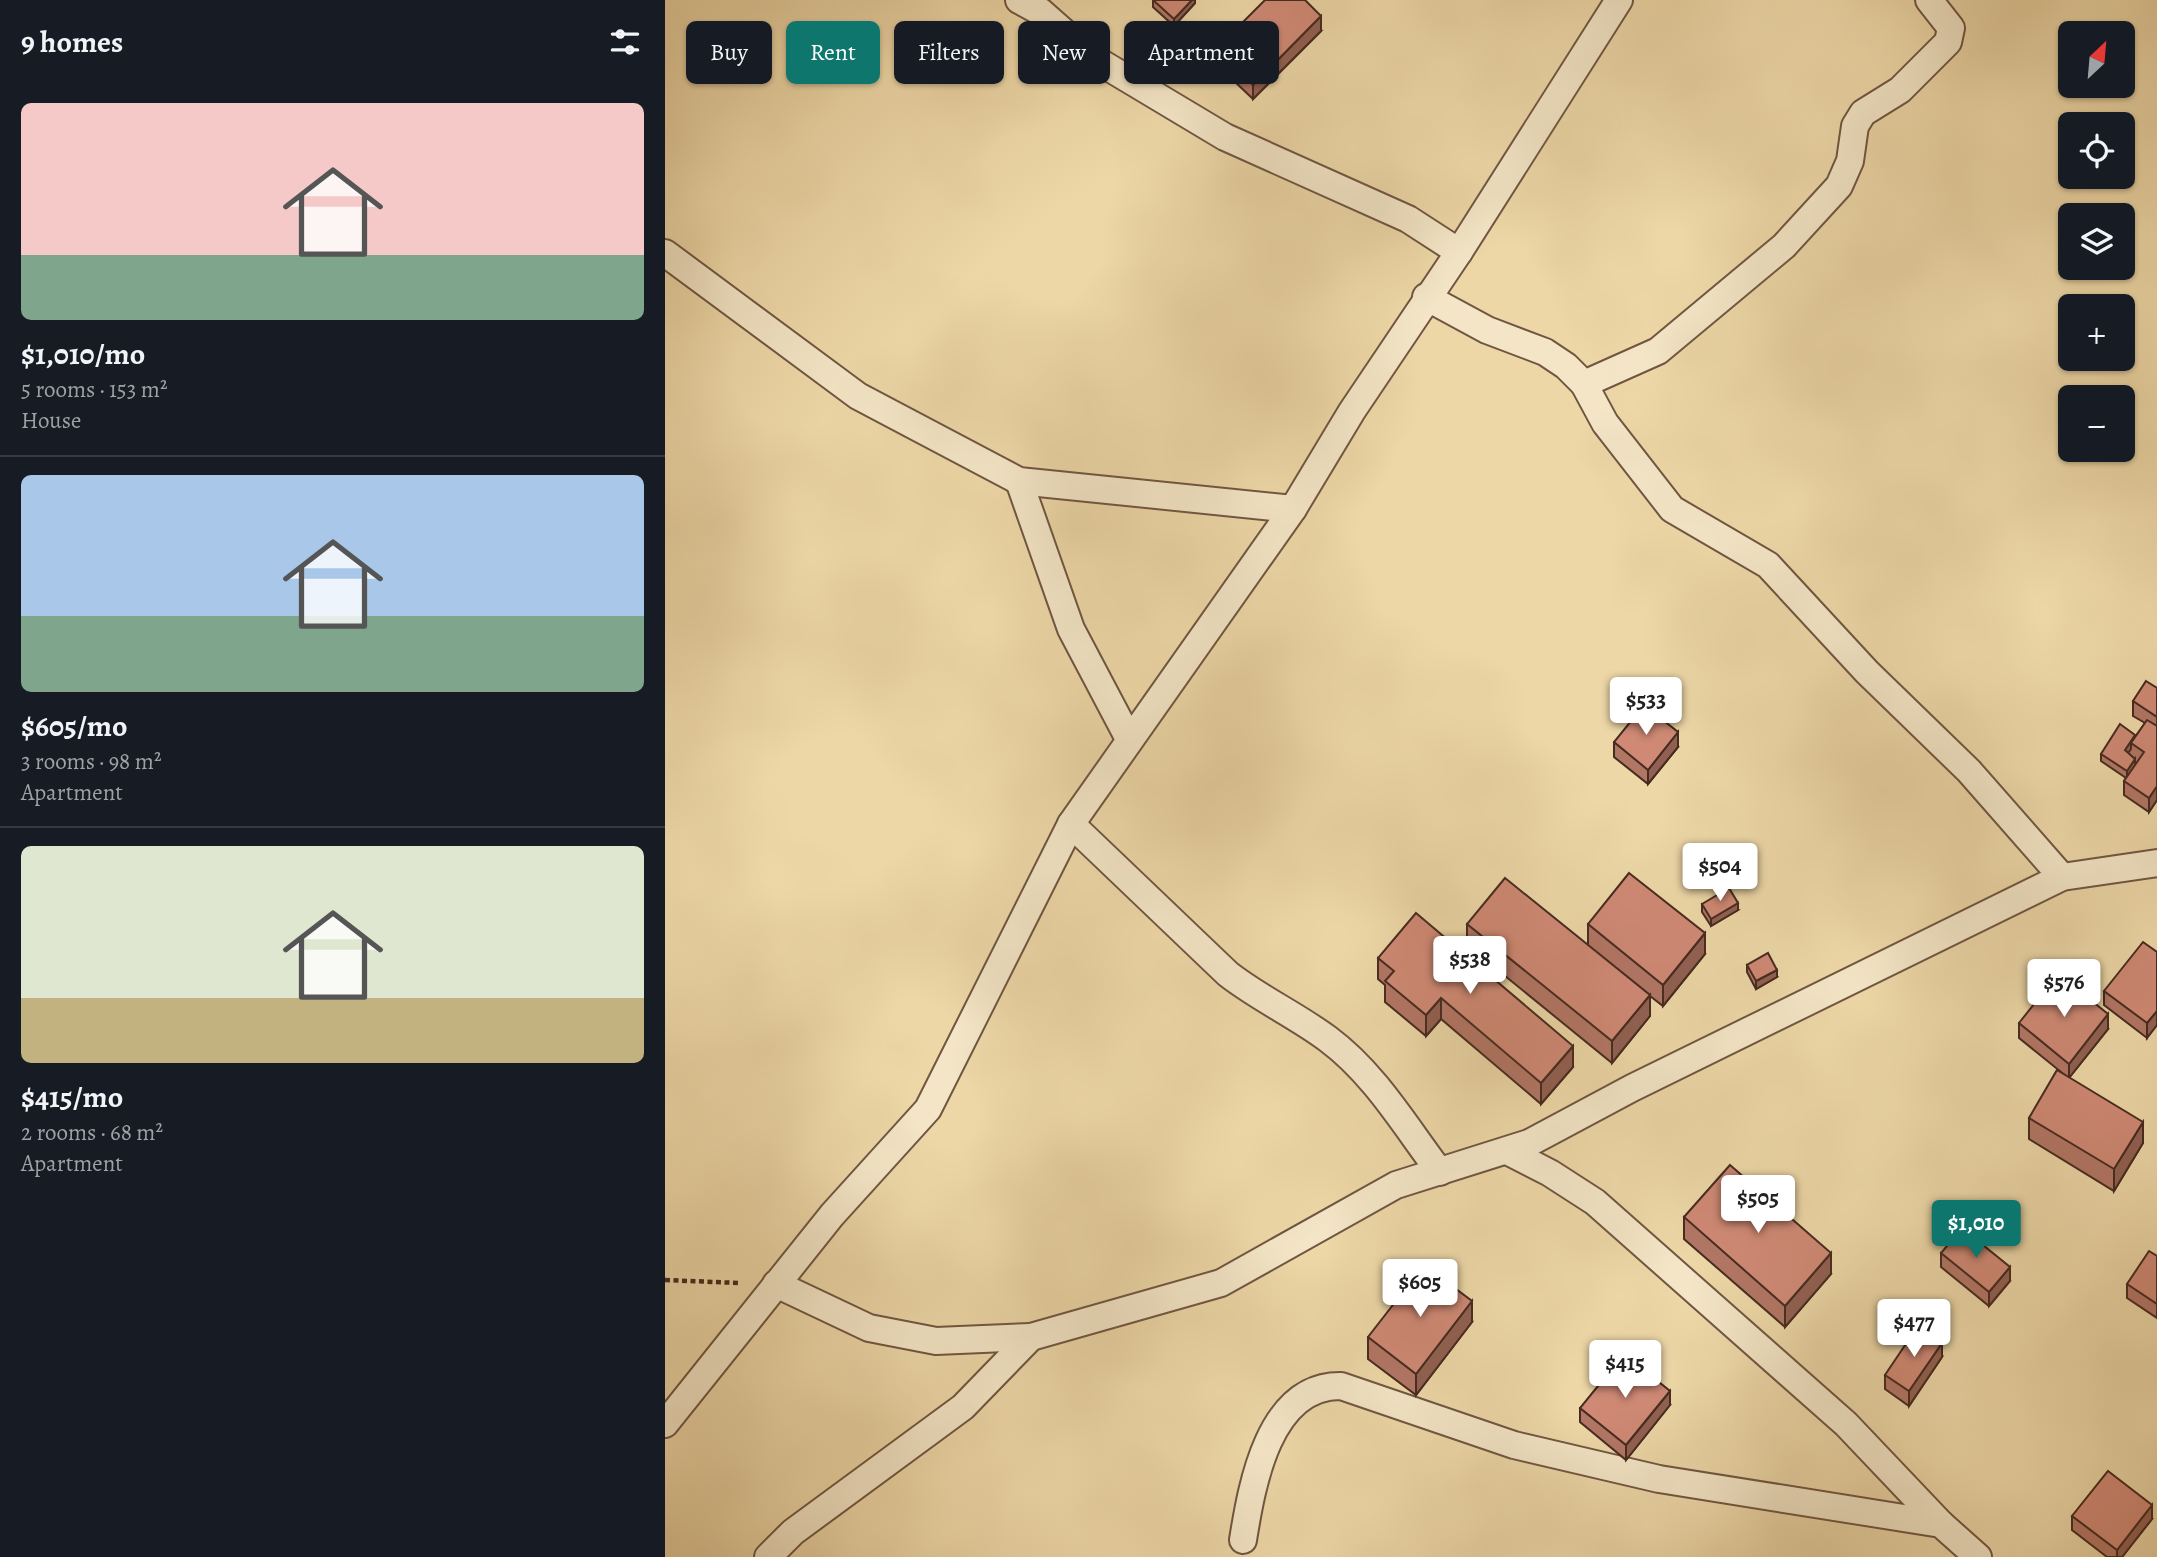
<!DOCTYPE html>
<meta charset="utf-8">
<style>
:root{--surface:#171b24;--page:#20242c;--text:#f1f3f6;--muted:#9ea1a6;--line:#363941;--accent:#0f766e}
body{margin:0;font-family:Alegreya,serif;background:var(--page);color:var(--text);height:100vh;display:flex;flex-direction:column;font-size:26px;white-space:nowrap}
*{box-sizing:border-box;margin:0}
p{font-size:23px;color:var(--muted)}
.icon{flex:none;width:38px;height:38px;fill:none;stroke:currentColor;stroke-width:2;stroke-linecap:round;stroke-linejoin:round}
.map{position:relative;flex:1;overflow:hidden}
.details{display:flex;flex-direction:column;background:var(--surface);width:665px}
.details>*{flex:none}
.banner{position:absolute;left:21px;top:21px;width:665px;height:63px;display:flex;gap:14px}
.needle{width:46px;rotate:26deg}
.buttons{position:absolute;left:1393px;top:21px;display:grid;gap:14px}
.buttons a{display:grid;place-items:center;width:77px;height:77px;border-radius:10px;background:var(--surface);box-shadow:0 2px 5px #0004;font-size:35px}
.price{position:absolute;translate:-50% -60px;padding:0 16px;border-radius:7px;background:#fff;color:#222;font-size:23px;line-height:46px;filter:drop-shadow(0 2px 4px #0008)}
.price::after{content:'';position:absolute;left:50%;top:42px;width:21px;height:16px;margin-left:-10px;background:inherit;clip-path:polygon(0 0,100% 0,50% 100%)}
.price.on{background:var(--accent);color:#fff}
ul{padding:0;list-style:none}
li{display:grid;align-content:center;gap:14px;height:371px;padding:0 21px}
li+li{border-top:2px solid var(--line)}
li span{display:grid;place-items:center;height:217px;border-radius:10px;color:#555}
li>.icon{margin-inline-start:auto}
span .icon{width:126px;height:126px;fill:#fffc;stroke-width:1}
li b{font-size:30px}
h2{display:flex;justify-content:space-between;align-items:center;height:84px;padding:0 21px;font-size:30px}
.tag{padding:0 24px;border-radius:10px;background:var(--surface);box-shadow:0 2px 5px #0004;font-size:24px;line-height:63px}
.tag.on{background:var(--accent);color:#fff}
main{display:flex;flex:1;min-height:0}
.map>svg:first-child{display:block}
.lines{fill:none;stroke-linecap:round;stroke-linejoin:round}
.street-casing{stroke:#705642;stroke-width:30}
.path{stroke:#462b20;stroke-width:4.5;stroke-dasharray:5 3.5;stroke-linecap:butt}
.street{stroke:#f3e5c6;stroke-width:26}
.wall{fill:#b27665;stroke:#462b20;stroke-width:2}
.shaded-wall{fill:#916052;stroke:#462b20;stroke-width:2}
.building{fill:#cf8975;stroke:#462b20;stroke-width:2}
</style>
<main>
<section class="details">
<h2>9 homes<svg class="icon" aria-label="filters" viewBox="0 0 24 24"><path d="M4 7h16M4 17h16"/><circle cx="9" cy="7" r="2"/><circle cx="15" cy="17" r="2"/></svg></h2>
<ul>
<li><span style="background:linear-gradient(#f6c9c9 70%,#7fa58c 0)"><svg class="icon" aria-label="home" viewBox="0 0 24 24"><path d="M3 11l9-7 9 7M6 9v11h12V9"/></svg></span><div><b>$1,010/mo</b><p>5 rooms · 153 m²</p><p>House</p></div></li>
<li><span style="background:linear-gradient(#a9c7e8 65%,#7fa58c 0)"><svg class="icon" aria-label="home" viewBox="0 0 24 24"><path d="M3 11l9-7 9 7M6 9v11h12V9"/></svg></span><div><b>$605/mo</b><p>3 rooms · 98 m²</p><p>Apartment</p></div></li>
<li><span style="background:linear-gradient(#dfe7d0 70%,#c2b280 0)"><svg class="icon" aria-label="home" viewBox="0 0 24 24"><path d="M3 11l9-7 9 7M6 9v11h12V9"/></svg></span><div><b>$415/mo</b><p>2 rooms · 68 m²</p><p>Apartment</p></div></li>
</ul>
</section>
<div class="map">
<svg width="1492" height="1557" viewBox="0 0 1492 1557">
<rect width="100%" height="100%" fill="#edd7a7"/>
<filter id="stains"><feTurbulence type="fractalNoise" baseFrequency=".00286" numOctaves="4"/><feColorMatrix values="0 0 0 0 .2 0 0 0 0 .09 0 0 0 0 .02 0 0 0 .5 -.17"/></filter>
<radialGradient id="worn" r=".72"><stop offset=".6" stop-color="#630" stop-opacity="0"/><stop offset="1" stop-color="#630" stop-opacity=".3"/></radialGradient>
<g class="lines">
<defs>
<g id="street">
<path d="M354 0 376 12 428 58 560 137 743 219 794 252"/>
<path d="M0 253 193 396 354 481 628 509"/>
<path d="M761 297 822 330 880 352 901 366 919 384 940 423 1007 509 1103 565 1202 672 1304 771 1397 877"/>
<path d="M919 384 993 351 1119 246 1174 186 1185 161 1190 126 1198 113 1235 90 1283 42 1286 28 1264 0"/>
<path d="M354 481 406 629 464 739"/>
<path d="M406 824 563 974C595 999 631 1015 663 1039 710 1074 740 1126 775 1172"/>
<path d="M842 1151 885 1173 930 1202 1181 1424 1276 1524"/>
<path d="M111 1284 204 1328 271 1341 366 1337"/>
<path d="M0 1424 167 1215 263 1109 406 824 628 509 687 411 794 252 954 0"/>
<path d="M578 1540C587 1484 604 1385 676 1386L849 1445 994 1479 1276 1524 1313 1557"/>
<path d="M103 1557 128 1532 298 1407 366 1337 556 1283 731 1185 864 1143 967 1088 1397 877 1492 863"/>
</g>
</defs>
<use href="#street" class="street-casing"/>
<path class="path" d="M0 1280 75 1283"/>
<use href="#street" class="street"/>
</g>
<g class="wall">
<path d="M488 0H530V3L509 26 488 7Z"/>
<path d="M656 31 588 99 567 79V65L558 57V42Z"/>
<path d="M1492 688V800L1484 812 1459 795V781L1461 778 1436 761V754L1470 737 1480 723 1468 716V701Z"/>
<path d="M949 742 1013 747 983 784 949 757Z"/>
<path d="M1037 904 1073 910 1046 926 1037 912Z"/>
<path d="M802 924 923 945V924L1040 954 998 1006 985 996V1016L947 1063 802 945Z"/>
<path d="M1492 952 1482 1038 1439 1005V991Z"/>
<path d="M713 958 908 1067 876 1104 776 1019 761 1036 720 1002V985L713 979Z"/>
<path d="M1082 965 1112 977 1091 989 1082 972Z"/>
<path d="M1354 1023 1443 1029 1404 1078 1478 1143 1449 1191 1364 1139V1118L1401 1076 1354 1038Z"/>
<path d="M1019 1217 1166 1274 1120 1327 1019 1239Z"/>
<path d="M1276 1253 1345 1281 1324 1306 1276 1267Z"/>
<path d="M1492 1256V1318L1462 1298V1284Z"/>
<path d="M807 1322 751 1395 703 1359V1337Z"/>
<path d="M1277 1357 1244 1406 1220 1389V1375Z"/>
<path d="M1005 1405 961 1460 915 1422V1408Z"/>
<path d="M1407 1516 1487 1519 1457 1557H1442L1407 1530Z"/>
</g>
<g class="shaded-wall">
<path d="M527 0H530V3L509 26V19Z"/>
<path d="M656 16V31L588 99V85Z"/>
<path d="M1013 732V747L983 784V770Z"/>
<path d="M1470 735 1466 743V749L1460 757V750Z"/>
<path d="M1470 759V766L1462 778V771Z"/>
<path d="M1492 786V800L1484 812V798Z"/>
<path d="M1073 903V910L1046 926V919Z"/>
<path d="M1040 933V954L998 1006V985Z"/>
<path d="M1112 970V977L1091 989V981Z"/>
<path d="M985 995V1016L947 1063V1041Z"/>
<path d="M776 998V1019L761 1036V1015Z"/>
<path d="M1492 1011V1025L1482 1038V1023Z"/>
<path d="M1443 1014V1029L1404 1078V1064Z"/>
<path d="M908 1046V1067L876 1104V1083Z"/>
<path d="M1478 1122V1143L1449 1191V1169Z"/>
<path d="M1166 1253V1274L1120 1327V1306Z"/>
<path d="M1345 1267V1281L1324 1306V1292Z"/>
<path d="M807 1301V1322L751 1395V1374Z"/>
<path d="M1277 1343V1357L1244 1406V1391Z"/>
<path d="M1005 1391V1405L961 1460V1445Z"/>
<path d="M1487 1505V1519L1457 1557H1452V1550Z"/>
</g>
<g class="building">
<path d="M488 0H527L509 19Z"/>
<path d="M600 0H640L656 16 588 85 567 64 573 57 558 42Z"/>
<path d="M1481 681 1492 688V717L1468 701Z"/>
<path d="M979 705 1013 732 983 770 949 742Z"/>
<path d="M1482 720 1492 726V786L1484 798 1459 781 1479 752 1466 743Z"/>
<path d="M1455 724 1470 735 1460 750 1470 759 1462 771 1436 754Z"/>
<path d="M964 873 1040 933 998 985 923 924Z"/>
<path d="M840 878 985 995 947 1041 802 924Z"/>
<path d="M1064 888 1073 903 1046 919 1037 904Z"/>
<path d="M751 913 908 1046 876 1083 776 998 761 1015 720 981 729 971 713 958Z"/>
<path d="M1478 942 1492 952V1011L1482 1023 1439 991Z"/>
<path d="M1103 953 1112 970 1091 981 1082 965Z"/>
<path d="M1393 974 1443 1014 1404 1064 1354 1023Z"/>
<path d="M1392 1070 1478 1122 1449 1169 1364 1118Z"/>
<path d="M1065 1165 1166 1253 1120 1306 1019 1217Z"/>
<path d="M1297 1228 1345 1267 1324 1292 1276 1253Z"/>
<path d="M1484 1251 1492 1256V1304L1462 1284Z"/>
<path d="M759 1265 807 1301 751 1374 703 1337Z"/>
<path d="M1253 1326 1277 1343 1244 1391 1220 1375Z"/>
<path d="M959 1354 1005 1391 961 1445 915 1408Z"/>
<path d="M1443 1471 1487 1505 1452 1550 1407 1516Z"/>
</g>
<rect width="100%" height="100%" filter="url(#stains)"/>
<rect width="100%" height="100%" fill="url(#worn)"/>
</svg>
<div class="buttons">
<a><svg class="needle" viewBox="-14 -14 28 28"><path d="M0-13l5 13h-10z" fill="#e53935"/><path d="M0 13l5-13h-10z" fill="#9ea1a6"/></svg></a>
<a><svg class="icon" aria-label="locate" viewBox="0 0 24 24"><circle cx="12" cy="12" r="6"/><path d="M12 2v4M12 18v4M2 12h4M18 12h4"/></svg></a>
<a><svg class="icon" aria-label="layers" viewBox="0 0 24 24"><path d="M12 4l9 5-9 5-9-5zM3 14l9 5 9-5"/></svg></a>
<a>+</a>
<a>−</a>
</div>
<b class="price" style="left:981px;top:737px">$533</b>
<b class="price" style="left:1055px;top:903px">$504</b>
<b class="price" style="left:805px;top:996px">$538</b>
<b class="price" style="left:1399px;top:1019px">$576</b>
<b class="price" style="left:1093px;top:1235px">$505</b>
<b class="price on" style="left:1311px;top:1260px">$1,010</b>
<b class="price" style="left:755px;top:1319px">$605</b>
<b class="price" style="left:1249px;top:1359px">$477</b>
<b class="price" style="left:960px;top:1400px">$415</b>
<div class="banner">
<a class="tag">Buy</a>
<a class="tag on">Rent</a>
<a class="tag">Filters</a>
<a class="tag">New</a>
<a class="tag">Apartment</a>
</div>
</div>
</main>
